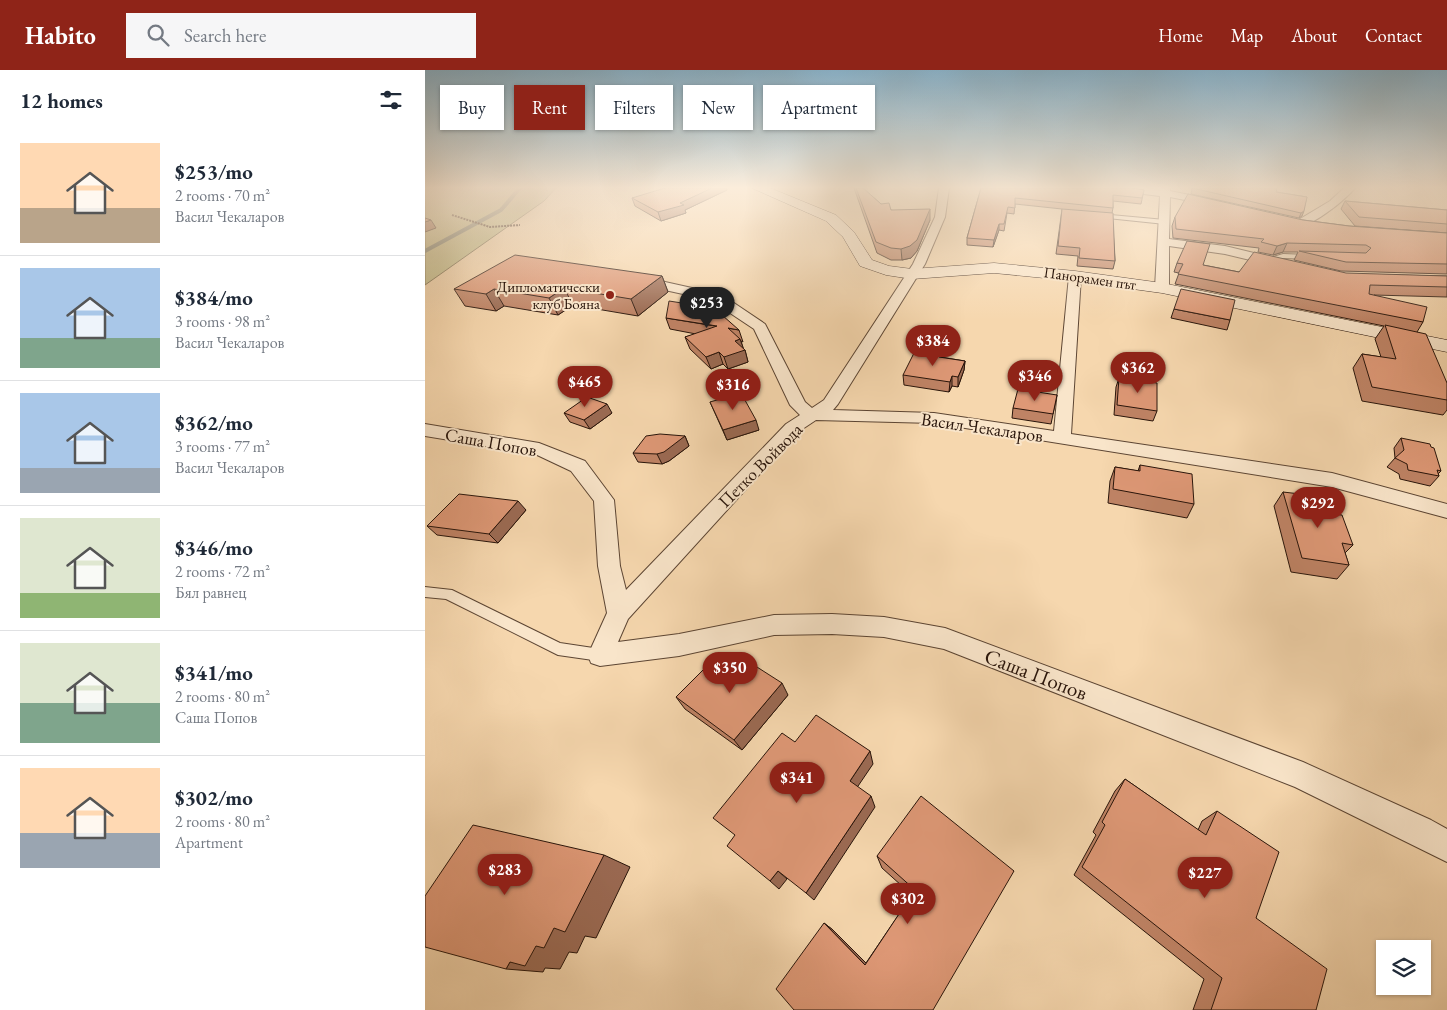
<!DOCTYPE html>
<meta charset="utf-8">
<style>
:root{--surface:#fff;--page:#f6f6f7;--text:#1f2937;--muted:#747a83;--line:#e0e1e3;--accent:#8f2418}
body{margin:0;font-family:"EB Garamond",serif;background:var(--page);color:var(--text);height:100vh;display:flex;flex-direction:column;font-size:19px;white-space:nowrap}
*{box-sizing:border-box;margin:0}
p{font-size:16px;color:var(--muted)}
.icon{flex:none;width:28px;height:28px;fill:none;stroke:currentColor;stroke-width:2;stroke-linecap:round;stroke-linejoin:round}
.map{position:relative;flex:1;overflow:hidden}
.panel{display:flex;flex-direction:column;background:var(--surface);width:425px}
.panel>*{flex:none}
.banner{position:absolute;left:15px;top:15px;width:475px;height:45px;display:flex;gap:10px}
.buttons{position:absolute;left:951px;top:870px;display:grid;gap:10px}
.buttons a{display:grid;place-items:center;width:55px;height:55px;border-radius:0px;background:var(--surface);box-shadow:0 1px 4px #0004;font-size:25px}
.price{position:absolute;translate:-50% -42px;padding:0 11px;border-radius:18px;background:var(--accent);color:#fff;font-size:16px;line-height:32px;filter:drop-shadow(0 1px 2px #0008)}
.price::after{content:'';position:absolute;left:50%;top:30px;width:15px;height:11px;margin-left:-8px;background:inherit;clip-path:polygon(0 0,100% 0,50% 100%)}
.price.active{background:#222;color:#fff}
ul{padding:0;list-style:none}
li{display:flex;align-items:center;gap:15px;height:125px;padding:0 20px}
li+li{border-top:1px solid var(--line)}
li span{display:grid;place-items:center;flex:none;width:140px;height:100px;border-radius:0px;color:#555}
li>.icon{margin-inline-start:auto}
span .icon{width:60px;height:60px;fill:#fffc;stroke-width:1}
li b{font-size:21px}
h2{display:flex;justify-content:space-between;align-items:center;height:60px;padding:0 20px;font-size:21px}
.pill{padding:0 18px;border-radius:0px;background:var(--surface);box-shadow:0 1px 4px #0004;font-size:18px;line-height:45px}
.pill.active{background:var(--accent);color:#fff}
header{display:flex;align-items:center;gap:30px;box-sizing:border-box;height:70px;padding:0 25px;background:var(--accent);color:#fff}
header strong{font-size:24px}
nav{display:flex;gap:28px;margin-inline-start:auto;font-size:18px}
.search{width:350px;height:45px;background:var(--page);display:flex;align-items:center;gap:12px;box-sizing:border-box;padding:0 18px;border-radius:0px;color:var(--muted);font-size:19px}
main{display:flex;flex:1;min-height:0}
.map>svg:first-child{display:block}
.green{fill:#c1bd87;stroke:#746848}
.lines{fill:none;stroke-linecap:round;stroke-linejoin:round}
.stream{stroke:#6e786b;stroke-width:4}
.lane-casing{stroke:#5c4533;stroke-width:2}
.street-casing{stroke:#5c4533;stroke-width:2}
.secondary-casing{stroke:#28140a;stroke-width:1}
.path{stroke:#28140a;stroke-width:2;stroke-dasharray:2 1;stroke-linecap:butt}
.lane{fill:#f9e5ca;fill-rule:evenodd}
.street{fill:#f9e5ca;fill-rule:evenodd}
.secondary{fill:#f9e5ca;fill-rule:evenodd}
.wall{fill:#bf8365;stroke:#28140a}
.shaded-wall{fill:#9b6a53;stroke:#28140a}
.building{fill:#de9876;stroke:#28140a}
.poi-dot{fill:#8f2418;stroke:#f9e5ca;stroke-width:2}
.labels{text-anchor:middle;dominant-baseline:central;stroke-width:4;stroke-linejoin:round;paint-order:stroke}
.far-street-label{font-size:15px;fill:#28140a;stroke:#f9e5ca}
.far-poi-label{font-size:15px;fill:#28140a;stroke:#f9e5ca;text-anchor:end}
.street-label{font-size:18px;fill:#28140a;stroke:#f9e5ca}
.near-street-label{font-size:21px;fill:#28140a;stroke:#f9e5ca}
</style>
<header>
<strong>Habito</strong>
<div class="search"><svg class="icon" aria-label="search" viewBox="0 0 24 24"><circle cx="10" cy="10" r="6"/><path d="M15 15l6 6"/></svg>Search here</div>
<nav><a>Home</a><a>Map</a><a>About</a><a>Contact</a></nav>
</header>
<main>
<section class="panel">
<h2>12 homes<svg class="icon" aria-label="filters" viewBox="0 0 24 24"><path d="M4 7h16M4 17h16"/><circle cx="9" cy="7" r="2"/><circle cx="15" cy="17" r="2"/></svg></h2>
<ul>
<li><span style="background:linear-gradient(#ffd9b3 65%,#b9a48a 0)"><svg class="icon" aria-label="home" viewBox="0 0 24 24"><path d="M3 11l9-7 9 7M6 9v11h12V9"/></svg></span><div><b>$253/mo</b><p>2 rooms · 70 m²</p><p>Васил Чекаларов</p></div></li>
<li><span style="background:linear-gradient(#a9c7e8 70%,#7fa58c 0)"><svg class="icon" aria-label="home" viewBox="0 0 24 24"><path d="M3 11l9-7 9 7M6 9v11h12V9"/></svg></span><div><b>$384/mo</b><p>3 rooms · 98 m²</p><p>Васил Чекаларов</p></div></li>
<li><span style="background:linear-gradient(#a9c7e8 75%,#9aa5b1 0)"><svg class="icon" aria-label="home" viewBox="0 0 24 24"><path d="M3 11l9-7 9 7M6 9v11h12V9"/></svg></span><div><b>$362/mo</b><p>3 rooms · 77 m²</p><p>Васил Чекаларов</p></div></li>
<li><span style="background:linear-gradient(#dfe7d0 75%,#8fb573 0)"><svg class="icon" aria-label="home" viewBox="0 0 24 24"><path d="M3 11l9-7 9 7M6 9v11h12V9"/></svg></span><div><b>$346/mo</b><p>2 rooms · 72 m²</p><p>Бял равнец</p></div></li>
<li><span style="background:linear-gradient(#dfe7d0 60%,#7fa58c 0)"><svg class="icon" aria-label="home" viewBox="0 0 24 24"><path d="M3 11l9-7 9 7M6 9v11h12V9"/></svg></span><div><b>$341/mo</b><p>2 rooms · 80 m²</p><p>Саша Попов</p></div></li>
<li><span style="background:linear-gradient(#ffd9b3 65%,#9aa5b1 0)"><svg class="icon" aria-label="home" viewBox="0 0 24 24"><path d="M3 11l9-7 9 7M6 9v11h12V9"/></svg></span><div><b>$302/mo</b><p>2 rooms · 80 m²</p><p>Apartment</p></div></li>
</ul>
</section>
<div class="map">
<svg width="1022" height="940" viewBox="0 0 1022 940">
<rect width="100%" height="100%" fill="#f6d7ae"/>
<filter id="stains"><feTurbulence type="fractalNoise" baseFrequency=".004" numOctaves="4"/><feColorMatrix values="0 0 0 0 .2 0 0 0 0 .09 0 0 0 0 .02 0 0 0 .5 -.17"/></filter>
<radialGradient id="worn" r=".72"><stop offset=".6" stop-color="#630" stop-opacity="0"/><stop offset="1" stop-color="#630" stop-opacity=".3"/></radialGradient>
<path class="green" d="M0 118H131L119 131 0 215Z"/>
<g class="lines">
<path class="stream" d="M0 181 76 140 95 118"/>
<defs>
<g id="lane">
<path d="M675 144 740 150 743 152 740 154 673 147Z"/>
<path d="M858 184 885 185 888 187 885 189 858 188 841 192 838 190Z"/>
<path d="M0 517 27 520 135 573 175 579 180 581 182 585 180 589 175 591 133 585 21 529 0 527Z"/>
</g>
<g id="street">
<path d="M514 118H524L520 147 500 194 413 334 408 340 509 343 629 361 644 206 650 202 656 206 646 364 907 403 1022 434V448L907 417 509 353 391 350 373 362 203 549 193 572 254 564 349 545 407 544 459 547 520 558 878 692 1006 750 1022 759V792L870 717 519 579 459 567 407 564 349 565 254 586 175 596 166 593 163 585 182 543 173 496 169 431 146 401 110 384 0 366V354L114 373 160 391 189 430 195 496 201 520 361 354 375 345 365 335 329 259 296 237 258 224 208 213 207 210 208 207 213 206 267 218 306 231 340 254 380 332 387 338 399 330 488 194 510 147Z"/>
<path d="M689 118H745V121L794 131 795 133 794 135 790 136 745 127 744 169 800 176 858 190 860 193 854 197 800 184 744 176V218L742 221H732L730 218 735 126 694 121Z"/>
<path d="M919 118H930C921 129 884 160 870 156L868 154 870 152 905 131Z"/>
</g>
<path id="secondary" d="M327 118H345L411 145 429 162 447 190 464 196 487 199 569 193 650 201 737 213 1022 270V282L737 223 650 211 569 203 487 209 461 205 435 196 418 167 401 151Z"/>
</defs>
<use href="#lane" class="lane-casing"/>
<use href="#street" class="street-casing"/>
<use href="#secondary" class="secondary-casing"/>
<path class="path" d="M27 145 65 157 95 155"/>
<use href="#lane" class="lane"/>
<use href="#street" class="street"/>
<use href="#secondary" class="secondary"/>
</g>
<g class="wall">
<path d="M429 118H438L456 134 466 140 505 150 492 181 486 188 477 190H466L452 183Z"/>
<path d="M556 118 719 120 716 134 688 131V138L687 143 690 191 688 199 652 196 653 186 631 184 637 139 590 134 589 144 582 143 579 161 574 160 568 177 542 175V168Z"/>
<path d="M767 118 851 122 882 127 877 146 874 148 766 124Z"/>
<path d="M302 120 260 140 261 143 236 151 210 136 207 128Z"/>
<path d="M920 131 1022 140V163L930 156 916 139Z"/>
<path d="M750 147 878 150 924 156 1022 163V204L916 201 869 190 873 182H858L848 185 833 182 834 178 748 168 747 156Z"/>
<path d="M752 193 778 195 814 202 1022 206V227L949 225 998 252 992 262 1022 313V340L1018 345 937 331 928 298 937 284 956 287 950 269 959 256 750 214 754 203 749 202Z"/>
<path d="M237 206 243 222 213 246 148 235 133 245 79 236 71 241 40 236 29 219Z"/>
<path d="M749 239 805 250 802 260 746 248Z"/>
<path d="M241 248 314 260 318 272 316 271 318 278 320 280 323 292 303 299 298 294 286 299 265 279 260 267 271 264 245 259Z"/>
<path d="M515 285V287L540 291 539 300 533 317 527 316 524 322 479 315 478 305Z"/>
<path d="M694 308 732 341 728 351 689 345 691 317Z"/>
<path d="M632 325 626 354 587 348 588 338Z"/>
<path d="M285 332 334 360 302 370Z"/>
<path d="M139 343H187L165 359 145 352Z"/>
<path d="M260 366 264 376 244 391 237 394 213 392 208 383Z"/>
<path d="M976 368 1016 401 1013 404 1014 406 1005 416 975 409 974 404 962 397 970 388 969 378Z"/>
<path d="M715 395 769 434 762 448 683 433 685 411 690 397 713 401Z"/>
<path d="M858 422 907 444 928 475 920 483 924 495 912 509 866 502 849 436Z"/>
<path d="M101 440 73 473 12 465 2 456Z"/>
<path d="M363 625 317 680 260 639 251 627Z"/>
<path d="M700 709 773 760 777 751 792 741 831 848 891 940H768L779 909 649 805 671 765 668 762 690 721Z"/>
<path d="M452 786 589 801 369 940 399 853 408 860 441 893 487 825 457 798Z"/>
</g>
<g class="shaded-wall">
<path d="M287 118H302V120L260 140 261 143 236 151 233 142Z"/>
<path d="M505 139V150L492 181 486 188 477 190 476 179Z"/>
<path d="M879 141 877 146 874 148 876 143Z"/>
<path d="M6 150 11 158 0 162V152Z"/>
<path d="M574 154V160L568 177 569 170Z"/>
<path d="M862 173 858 182 848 185 852 176Z"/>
<path d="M237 206 243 222 213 246 206 229Z"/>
<path d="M139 218 148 235 133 245 124 228Z"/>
<path d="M69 219 79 236 71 241 61 224Z"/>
<path d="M315 269 319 280H320L323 292 303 299 299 287 310 271Z"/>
<path d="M294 282 298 294 286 299 281 287Z"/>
<path d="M540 291 539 300 533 317V307Z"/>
<path d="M527 306V316L524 322 525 312Z"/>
<path d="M182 334 187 343 165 359 159 350Z"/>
<path d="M331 350 334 360 302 370 298 360Z"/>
<path d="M260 366 264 376 244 391 237 394 232 384Z"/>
<path d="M93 431 101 440 73 473 64 464Z"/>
<path d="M357 613 363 625 317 680 309 670Z"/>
<path d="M445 681 448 694 429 722 425 711Z"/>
<path d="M446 726 450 737 389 830 381 823Z"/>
<path d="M179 785 205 797 171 868 160 866 152 883 144 882 135 899 120 898 118 902 81 899 85 892 111 876Z"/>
<path d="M353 801 362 809 354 819 345 811Z"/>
<path d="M399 853 408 860 446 898 440 895Z"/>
</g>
<g class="building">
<path d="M240 118H287L255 133 259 135 233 142 207 128Z"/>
<path d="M431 118H438L456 134 464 133 466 140 505 139 492 170 485 176 476 179 466 178 451 172Z"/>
<path d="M556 118H708L719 120 717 128 688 125V138L590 128V138L583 137 579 154H574L569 170 542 168Z"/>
<path d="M767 118H852L851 122 882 127 879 141 876 143Z"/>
<path d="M763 124 878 150 924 156 1022 163V194L921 192 874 181 941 183 946 178 941 175 862 173 852 176 836 172 839 169 751 159 750 147Z"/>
<path d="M920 131 1022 140V154L934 147Z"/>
<path d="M637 139 688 143 690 191 654 188 655 178 633 176Z"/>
<path d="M0 148 6 150 0 152Z"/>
<path d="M762 171 785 174 778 195 814 202 829 182 921 203 1022 206V217L945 215 944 224 1002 237 998 252 753 204 758 194 752 193Z"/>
<path d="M90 185 237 206 206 229 139 218 124 228 69 219 61 224 29 219Z"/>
<path d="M756 219 810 230 805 250 749 239Z"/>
<path d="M244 231 289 238 314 260 303 258 315 269 310 271 320 280 299 287 294 282 281 287 260 267 292 256 241 248Z"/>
<path d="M960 255 1001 264 1022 313V330L947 317 937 284 971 289Z"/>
<path d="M490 281 515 285 514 287 540 291 533 307 527 306 525 312 478 305Z"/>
<path d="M694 308 732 313V341L692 335Z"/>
<path d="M593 319 632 325 628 344 588 338Z"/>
<path d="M316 323 331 350 298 360 285 332Z"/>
<path d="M162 327 182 334 159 350 139 343Z"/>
<path d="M235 364 260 366 239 382 232 384 208 383 221 366Z"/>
<path d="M976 368 1005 374 1006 377 1009 378 1016 401 1012 400 1014 406 983 400 982 394 970 388 979 380Z"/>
<path d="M715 395 767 404 769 434 688 419 690 397 715 401Z"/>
<path d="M858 422 901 427 907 444 917 445 928 475 917 473 924 495 877 488Z"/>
<path d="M34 424 93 431 64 464 2 456Z"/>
<path d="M310 583 357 613 309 670 251 627 286 592 296 599Z"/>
<path d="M391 645 445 681 425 711 446 726 381 823 353 801 345 811 302 776 310 765 288 748 357 663 370 672Z"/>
<path d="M700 709 781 765 792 741 854 782 831 848 902 899 891 940H786L797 908 657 797 680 755 677 752Z"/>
<path d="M496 726 589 801 508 940H369L351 919 399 853 440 895 490 820 452 786Z"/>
<path d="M48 755 179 785 140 862 129 858 119 878 111 876 100 896 85 892 81 899 0 877V826Z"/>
</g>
<linearGradient id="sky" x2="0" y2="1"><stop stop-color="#8ab6d0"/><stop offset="0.47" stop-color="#fbeddb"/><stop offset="1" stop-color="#fbeddb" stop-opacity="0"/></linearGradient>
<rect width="1022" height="250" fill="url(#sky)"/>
<circle class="poi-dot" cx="185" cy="225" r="5"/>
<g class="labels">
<g class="far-street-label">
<text transform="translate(665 208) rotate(8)">Панорамен път</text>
</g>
<g class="far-poi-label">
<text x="175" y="216">Дипломатически<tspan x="175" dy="17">клуб Бояна</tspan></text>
</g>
<g class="street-label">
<text transform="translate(557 357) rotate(8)">Васил Чекаларов</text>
<text transform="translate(66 372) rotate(10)">Саша Попов</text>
<text transform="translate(335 395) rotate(-45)">Петко Войвода</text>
</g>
<g class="near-street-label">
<text transform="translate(611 604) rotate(21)">Саша Попов</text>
</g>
</g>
<rect width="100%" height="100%" filter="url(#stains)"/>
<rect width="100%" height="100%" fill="url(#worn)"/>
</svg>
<div class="buttons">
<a><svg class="icon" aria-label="layers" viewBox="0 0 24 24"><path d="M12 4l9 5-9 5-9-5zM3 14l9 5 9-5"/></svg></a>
</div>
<b class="price active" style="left:282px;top:259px">$253</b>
<b class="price" style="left:508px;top:297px">$384</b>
<b class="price" style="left:713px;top:324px">$362</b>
<b class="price" style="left:610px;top:332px">$346</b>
<b class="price" style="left:160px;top:338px">$465</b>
<b class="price" style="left:308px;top:341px">$316</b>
<b class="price" style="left:893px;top:459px">$292</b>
<b class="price" style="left:305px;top:624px">$350</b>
<b class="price" style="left:372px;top:734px">$341</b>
<b class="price" style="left:80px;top:826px">$283</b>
<b class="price" style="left:780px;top:829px">$227</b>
<b class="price" style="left:483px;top:855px">$302</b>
<div class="banner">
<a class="pill">Buy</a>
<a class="pill active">Rent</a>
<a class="pill">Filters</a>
<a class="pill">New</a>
<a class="pill">Apartment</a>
</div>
</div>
</main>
